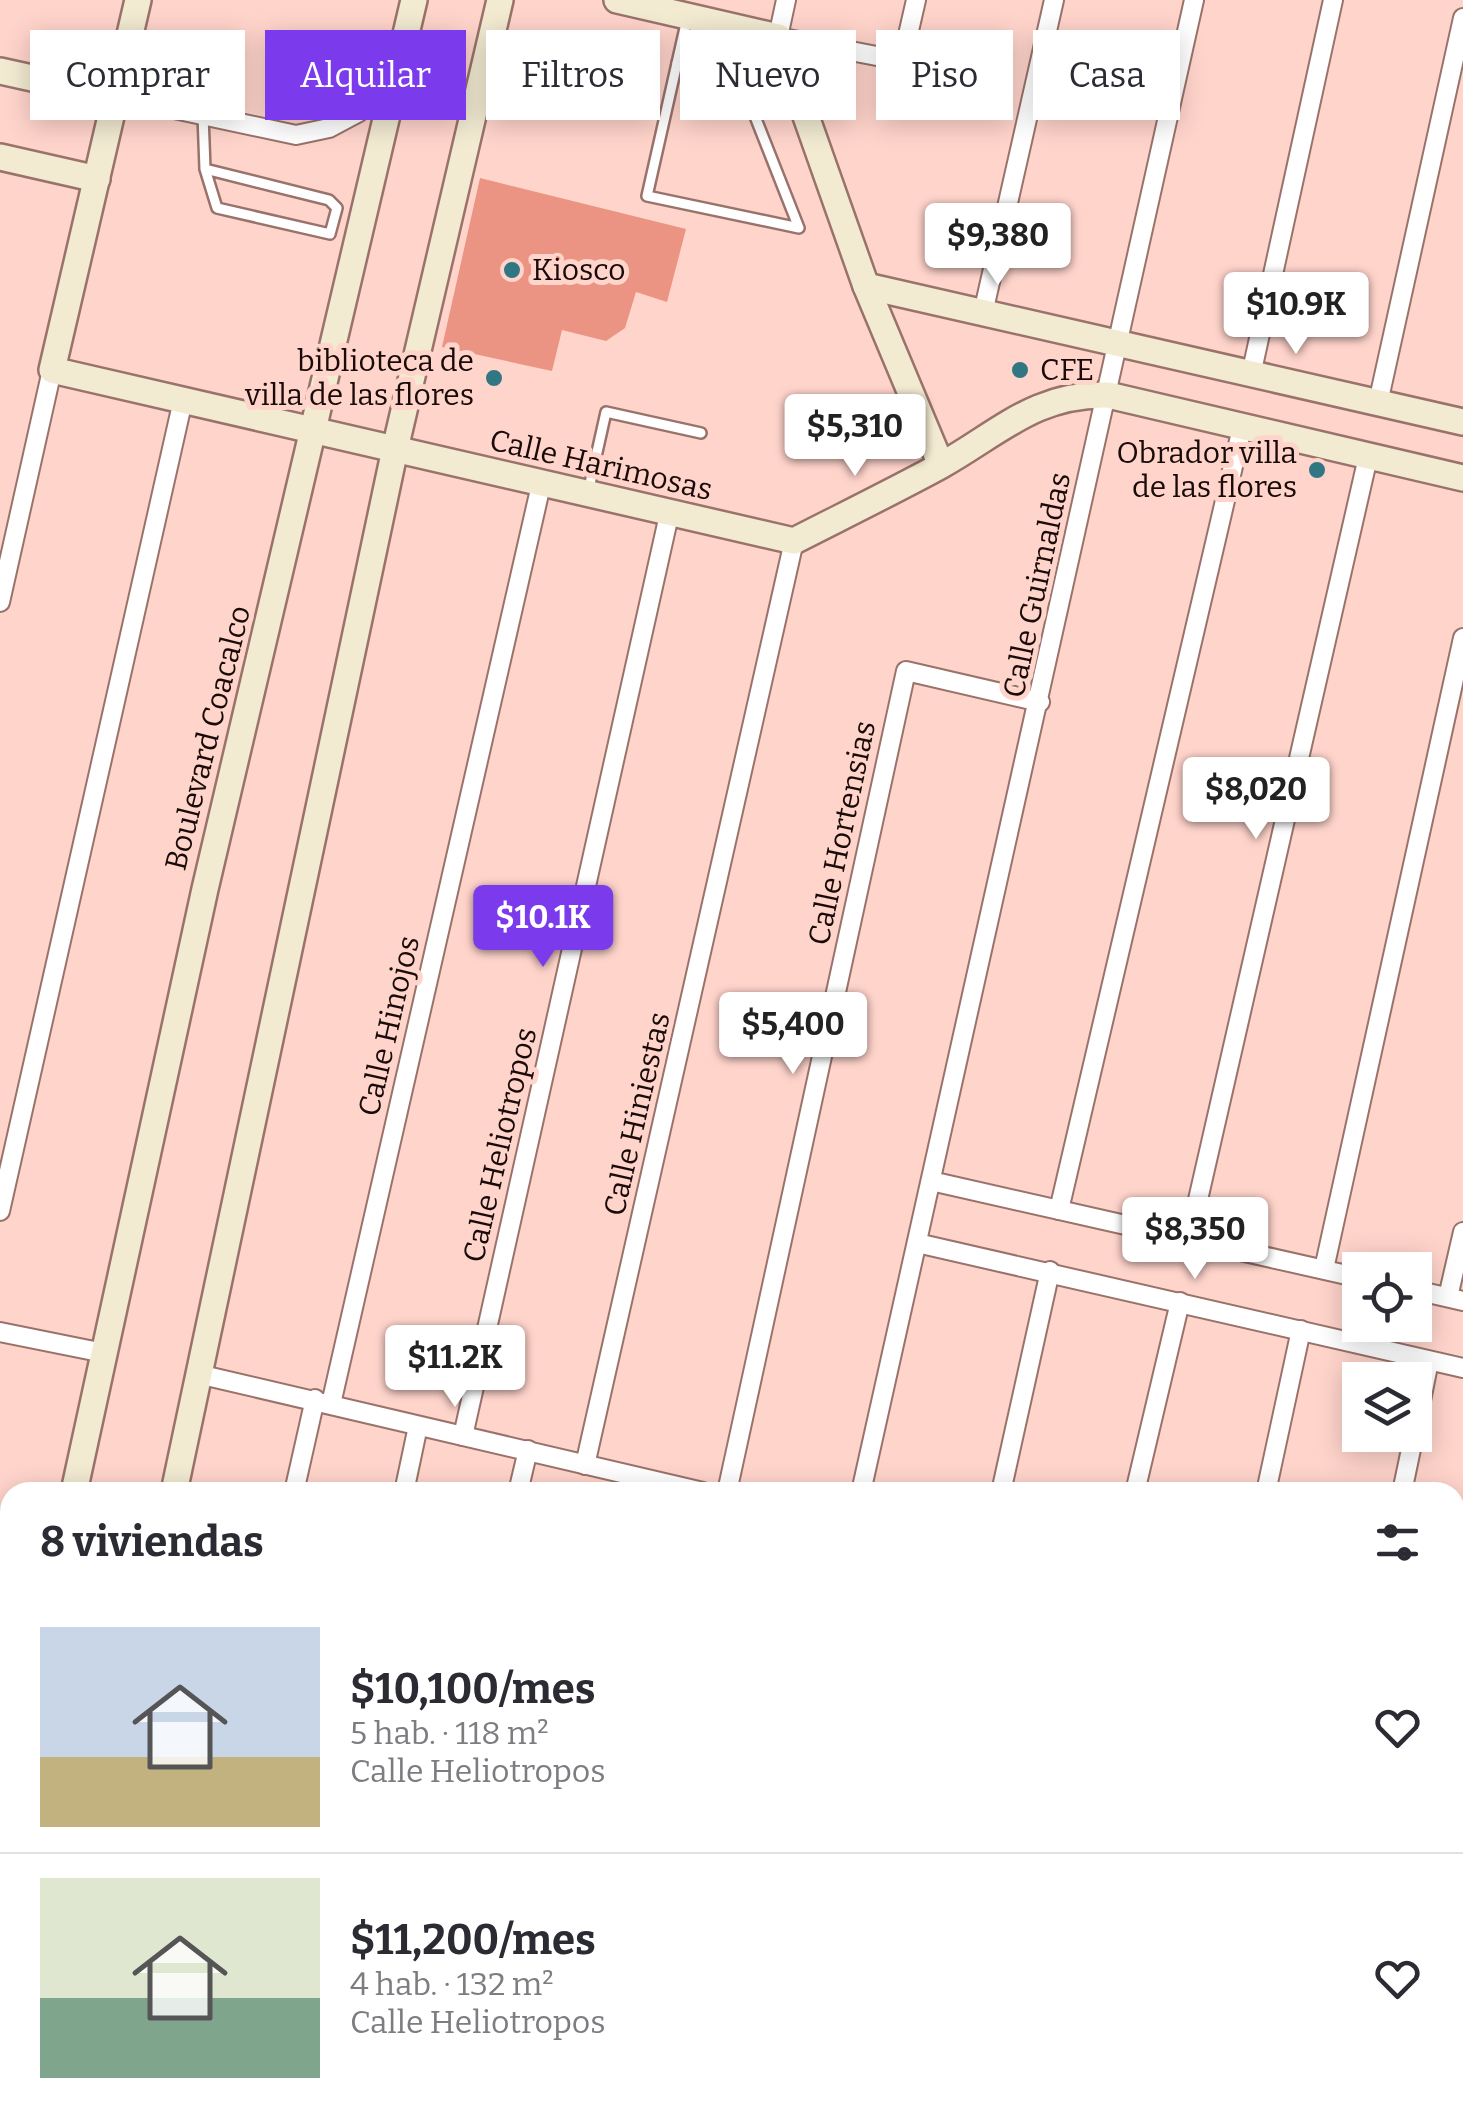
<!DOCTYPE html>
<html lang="es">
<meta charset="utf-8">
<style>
:root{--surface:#fff;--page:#f2f2f3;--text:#2b2b33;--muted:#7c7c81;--line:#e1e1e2;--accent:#7c3aed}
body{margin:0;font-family:Bitter,serif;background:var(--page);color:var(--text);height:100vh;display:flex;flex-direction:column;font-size:38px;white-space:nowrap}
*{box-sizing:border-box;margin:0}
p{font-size:32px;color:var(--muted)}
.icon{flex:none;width:55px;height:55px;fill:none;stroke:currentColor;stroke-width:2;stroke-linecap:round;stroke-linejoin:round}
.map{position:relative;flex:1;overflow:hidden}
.drawer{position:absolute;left:0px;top:1482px;width:1465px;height:642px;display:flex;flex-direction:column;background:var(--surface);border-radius:30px 30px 0 0;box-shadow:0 5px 25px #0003}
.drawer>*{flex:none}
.top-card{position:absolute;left:30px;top:30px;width:1405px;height:90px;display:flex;gap:20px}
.controls{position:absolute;left:1342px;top:1252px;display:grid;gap:20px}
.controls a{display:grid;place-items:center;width:90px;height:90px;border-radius:0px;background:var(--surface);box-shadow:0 5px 25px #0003;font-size:50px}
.price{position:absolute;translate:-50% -85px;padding:0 22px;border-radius:10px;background:#fff;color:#222;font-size:32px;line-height:65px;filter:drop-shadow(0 2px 5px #0008)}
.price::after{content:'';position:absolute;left:50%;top:60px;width:30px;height:22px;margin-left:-15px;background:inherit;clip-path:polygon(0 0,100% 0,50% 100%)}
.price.active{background:var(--accent);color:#fff}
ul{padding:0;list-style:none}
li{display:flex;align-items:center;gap:30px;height:250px;padding:0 40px}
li+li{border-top:2px solid var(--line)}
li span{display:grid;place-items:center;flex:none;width:280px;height:200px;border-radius:0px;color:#555}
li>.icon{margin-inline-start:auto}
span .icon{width:120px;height:120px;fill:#fffc;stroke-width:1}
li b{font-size:42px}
h2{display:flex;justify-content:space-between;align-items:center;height:120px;padding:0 40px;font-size:42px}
.tag{padding:0 35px;border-radius:0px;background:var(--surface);box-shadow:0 5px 25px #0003;font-size:35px;line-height:90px}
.tag.active{background:var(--accent);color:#fff}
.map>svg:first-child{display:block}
.green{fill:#eb9483}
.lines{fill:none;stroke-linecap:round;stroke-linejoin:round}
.lane-casing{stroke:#99736b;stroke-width:14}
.street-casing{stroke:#99736b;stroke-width:22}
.secondary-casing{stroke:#99736b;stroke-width:30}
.lane{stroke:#fff;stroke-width:9}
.street{stroke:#fff;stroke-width:18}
.secondary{stroke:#f2ead1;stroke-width:25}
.poi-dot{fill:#307683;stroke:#ffd4cb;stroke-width:4}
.labels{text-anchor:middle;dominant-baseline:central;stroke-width:10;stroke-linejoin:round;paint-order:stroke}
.poi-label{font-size:30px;fill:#190b09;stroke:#ffd4cb;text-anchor:start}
.street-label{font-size:30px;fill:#190b09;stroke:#ffd4cb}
</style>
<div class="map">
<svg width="1463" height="2124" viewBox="0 0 1463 2124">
<rect width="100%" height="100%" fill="#ffd4cb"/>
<path class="green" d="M480 178 686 229 667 302 636 292 625 328 606 341 562 330 552 371 442 347Z"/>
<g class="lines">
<defs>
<g id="lane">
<path d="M687 19 647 196 799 228 721 30"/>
<path d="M677 63 739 77"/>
<path d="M203 115 205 169 217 208 330 234 337 208 329 200 205 169"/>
<path d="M589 488 606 412 701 433"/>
</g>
<g id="street">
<path d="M786 0 778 37 887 58 898 57 905 48 916 0"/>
<path d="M118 97 296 135 329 128 359 112 391 72"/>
<path d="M983 313 1054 0"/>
<path d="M1251 375 1333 0"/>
<path d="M1378 403 1463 18"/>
<path d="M0 602 52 370"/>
<path d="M931 1181 1360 1278"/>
<path d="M1059 1210 1242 428"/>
<path d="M0 1211 183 400"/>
<path d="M1189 1239 1368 457"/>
<path d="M917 1243 1463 1368"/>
<path d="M1324 1269 1463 638"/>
<path d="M1415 1290 1463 1301"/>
<path d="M1448 1297 1463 1232"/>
<path d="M0 1332 104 1353"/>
<path d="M198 1374 703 1492"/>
<path d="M331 1404 541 485"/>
<path d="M1415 1430 1429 1361"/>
<path d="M463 1436 669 515"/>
<path d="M585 1465 794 541"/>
<path d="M294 1492 315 1399"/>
<path d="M404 1492 418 1426"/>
<path d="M518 1492 528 1450"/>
<path d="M727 1492 906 671 1040 702"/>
<path d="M861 1492 1194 0"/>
<path d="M1001 1492 1050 1271"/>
<path d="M1135 1492 1180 1302"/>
<path d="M1266 1492 1301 1330"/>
<path d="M1402 1492 1414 1435"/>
<path d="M0 1711 10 1714"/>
<path d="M465 2115 506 2124"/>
<path d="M946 2115 987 2124"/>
<path d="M1298 2115 1300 2122"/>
<path d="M192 2124 194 2115"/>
<path d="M326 2124 328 2115"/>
<path d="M595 2124 597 2115"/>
<path d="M726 2124 728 2115"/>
<path d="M846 2124 848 2115"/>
<path d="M1350 2124 1354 2115"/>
</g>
<g id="secondary">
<path d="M138 0 52 370 794 541C843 516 892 492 940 466 999 433 1036 393 1108 395L1463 478"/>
<path d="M617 0 778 37 866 286 941 465"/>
<path d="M0 71 118 97"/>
<path d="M0 157 97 179"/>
<path d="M866 286 1463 422"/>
<path d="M74 1492 205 889 414 0"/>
<path d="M174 1492 395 449 500 0"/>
<path d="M1455 1854 1463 1835"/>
<path d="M1455 1913 1463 1905"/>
<path d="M4 2124 10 2092"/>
<path d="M41 2124 42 2115"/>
<path d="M1124 2124 1126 2115"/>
<path d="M1158 2124 1161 2115"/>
</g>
</defs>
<use href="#lane" class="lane-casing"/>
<use href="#street" class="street-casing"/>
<use href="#secondary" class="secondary-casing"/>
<use href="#lane" class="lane"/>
<use href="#street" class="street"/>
<use href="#secondary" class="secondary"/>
</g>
<g class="poi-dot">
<circle cx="512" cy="270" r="10"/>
<circle cx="1020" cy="370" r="10"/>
<circle cx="494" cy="378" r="10"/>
<circle cx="1317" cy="470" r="10"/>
</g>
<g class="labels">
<g class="poi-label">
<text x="532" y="270">Kiosco</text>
<text x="474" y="361" text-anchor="end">biblioteca de<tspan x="474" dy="34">villa de las flores</tspan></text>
<text x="1040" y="370">CFE</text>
<text x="1297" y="453" text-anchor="end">Obrador villa<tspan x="1297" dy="34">de las flores</tspan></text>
</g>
<g class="street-label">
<text transform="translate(601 465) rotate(13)">Calle Harimosas</text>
<text transform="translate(1037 585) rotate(-78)">Calle Guirnaldas</text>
<text transform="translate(208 738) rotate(-76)">Boulevard Coacalco</text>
<text transform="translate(842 833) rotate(-78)">Calle Hortensias</text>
<text transform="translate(389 1026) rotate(-77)">Calle Hinojos</text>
<text transform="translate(637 1114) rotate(-77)">Calle Hiniestas</text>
<text transform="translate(500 1145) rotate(-77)">Calle Heliotropos</text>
</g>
</g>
</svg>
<div class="controls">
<a><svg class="icon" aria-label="locate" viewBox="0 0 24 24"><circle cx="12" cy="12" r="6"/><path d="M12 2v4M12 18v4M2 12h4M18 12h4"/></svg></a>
<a><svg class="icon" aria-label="layers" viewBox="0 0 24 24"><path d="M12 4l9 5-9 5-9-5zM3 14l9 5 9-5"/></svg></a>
</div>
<b class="price" style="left:998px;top:288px">$9,380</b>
<b class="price" style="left:1296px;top:357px">$10.9K</b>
<b class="price" style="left:855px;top:479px">$5,310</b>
<b class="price" style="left:1256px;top:842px">$8,020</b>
<b class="price active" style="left:543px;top:970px">$10.1K</b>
<b class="price" style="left:793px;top:1077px">$5,400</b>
<b class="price" style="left:1195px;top:1282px">$8,350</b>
<b class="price" style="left:455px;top:1410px">$11.2K</b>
<div class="top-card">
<a class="tag">Comprar</a>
<a class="tag active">Alquilar</a>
<a class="tag">Filtros</a>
<a class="tag">Nuevo</a>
<a class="tag">Piso</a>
<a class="tag">Casa</a>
</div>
<section class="drawer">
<h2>8 viviendas<svg class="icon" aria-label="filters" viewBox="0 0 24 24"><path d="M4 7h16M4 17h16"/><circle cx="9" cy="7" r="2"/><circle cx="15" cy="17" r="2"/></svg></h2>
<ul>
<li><span style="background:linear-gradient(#c9d6e8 65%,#c2b280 0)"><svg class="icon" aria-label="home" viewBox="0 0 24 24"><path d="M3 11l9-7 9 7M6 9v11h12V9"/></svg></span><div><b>$10,100/mes</b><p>5 hab. · 118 m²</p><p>Calle Heliotropos</p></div><svg class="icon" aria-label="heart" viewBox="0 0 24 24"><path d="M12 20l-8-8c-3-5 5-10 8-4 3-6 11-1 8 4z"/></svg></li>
<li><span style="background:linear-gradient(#dfe7d0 60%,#7fa58c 0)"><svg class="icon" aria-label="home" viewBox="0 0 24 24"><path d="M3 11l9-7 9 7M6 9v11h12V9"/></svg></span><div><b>$11,200/mes</b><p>4 hab. · 132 m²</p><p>Calle Heliotropos</p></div><svg class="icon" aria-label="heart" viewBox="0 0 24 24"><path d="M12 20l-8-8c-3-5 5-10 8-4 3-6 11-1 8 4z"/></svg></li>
</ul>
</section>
</div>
